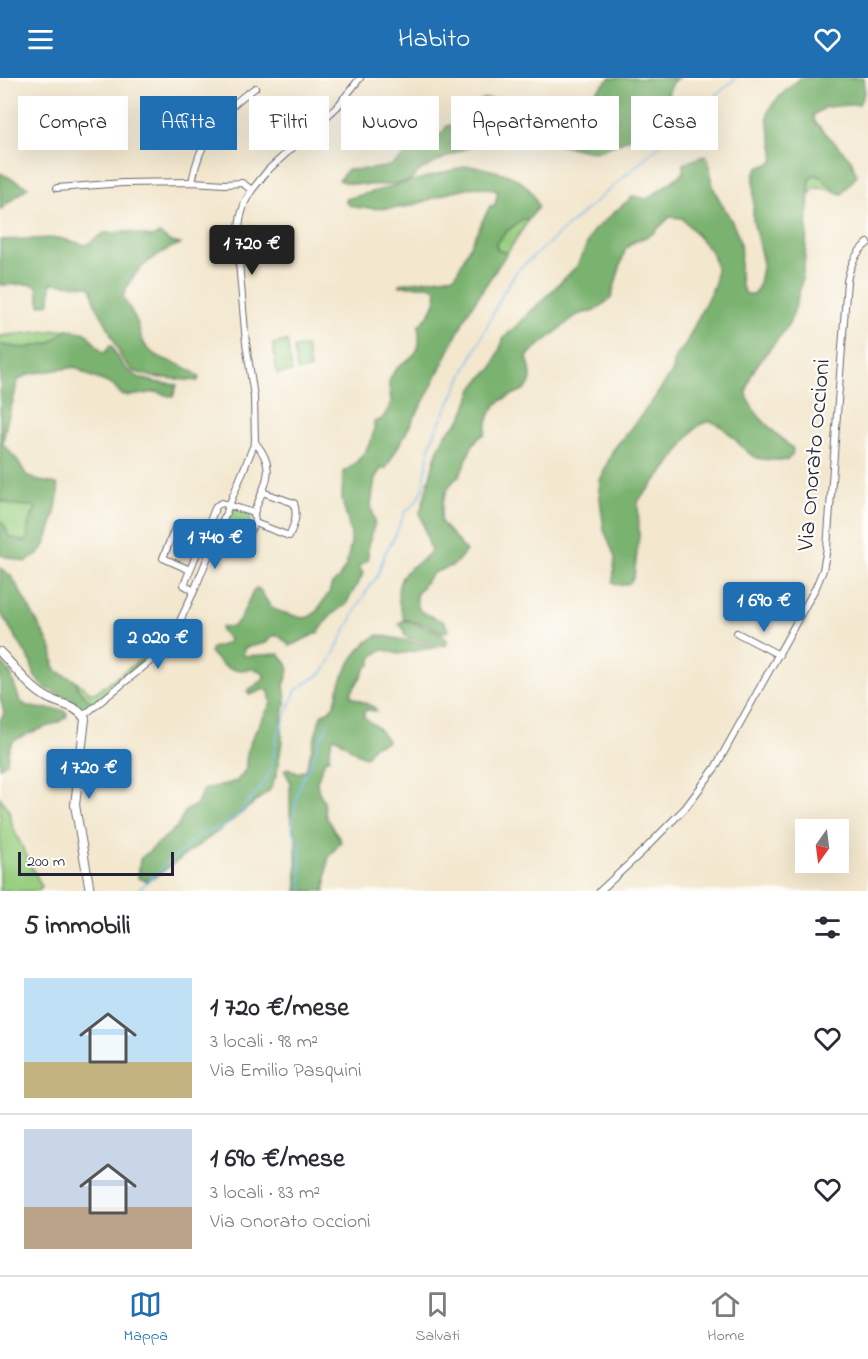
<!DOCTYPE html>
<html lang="it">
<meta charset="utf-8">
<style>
:root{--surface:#fff;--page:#f7f7f7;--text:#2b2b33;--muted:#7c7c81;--line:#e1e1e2;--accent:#1f6fb2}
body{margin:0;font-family:"Indie Flower",sans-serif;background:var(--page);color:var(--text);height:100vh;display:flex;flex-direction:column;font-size:22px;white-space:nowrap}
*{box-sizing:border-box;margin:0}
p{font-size:20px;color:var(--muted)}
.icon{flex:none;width:33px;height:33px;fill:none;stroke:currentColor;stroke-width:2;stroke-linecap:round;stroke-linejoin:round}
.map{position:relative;height:813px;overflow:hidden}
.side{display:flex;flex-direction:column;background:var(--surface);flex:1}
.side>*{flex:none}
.guide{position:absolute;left:18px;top:18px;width:832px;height:54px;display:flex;gap:12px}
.needle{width:39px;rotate:194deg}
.tools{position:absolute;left:795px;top:741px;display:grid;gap:12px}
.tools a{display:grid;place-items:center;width:54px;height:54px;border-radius:0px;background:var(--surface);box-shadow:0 6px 24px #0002;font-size:30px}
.scale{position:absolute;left:18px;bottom:15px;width:156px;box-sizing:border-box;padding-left:6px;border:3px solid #22223b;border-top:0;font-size:16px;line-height:21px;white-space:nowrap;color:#22223b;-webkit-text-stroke:4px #fdfcf7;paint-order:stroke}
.price{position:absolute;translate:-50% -51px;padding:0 14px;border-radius:6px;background:var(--accent);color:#fff;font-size:20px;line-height:39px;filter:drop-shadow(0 2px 3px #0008)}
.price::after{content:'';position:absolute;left:50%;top:36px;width:18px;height:14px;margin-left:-9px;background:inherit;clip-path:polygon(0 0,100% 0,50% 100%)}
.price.active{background:#222;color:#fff}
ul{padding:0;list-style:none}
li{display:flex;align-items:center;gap:18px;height:150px;padding:0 24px}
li+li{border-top:2px solid var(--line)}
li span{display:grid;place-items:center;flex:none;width:168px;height:120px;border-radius:0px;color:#555}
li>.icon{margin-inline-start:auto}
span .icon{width:72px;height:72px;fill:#fffc;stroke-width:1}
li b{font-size:26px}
h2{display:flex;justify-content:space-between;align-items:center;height:72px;padding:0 24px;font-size:26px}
.tag{padding:0 21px;border-radius:0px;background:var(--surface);box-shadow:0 6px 24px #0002;font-size:21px;line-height:54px}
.tag.active{background:var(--accent);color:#fff}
header{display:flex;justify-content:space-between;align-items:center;height:78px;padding:0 24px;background:var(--accent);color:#fff;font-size:27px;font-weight:600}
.dock{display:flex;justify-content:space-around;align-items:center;height:84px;border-top:2px solid var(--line);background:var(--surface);font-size:16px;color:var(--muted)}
.dock a{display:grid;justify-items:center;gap:3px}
.dock .active{color:var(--accent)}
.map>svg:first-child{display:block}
.green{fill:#99cf81;stroke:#5e785e;stroke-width:1.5}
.forest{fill:#7ab26f;stroke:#4e6a55;stroke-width:1.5}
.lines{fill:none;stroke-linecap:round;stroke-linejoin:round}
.stream{stroke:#7abbef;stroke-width:1.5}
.street-casing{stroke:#6b676e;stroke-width:8}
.secondary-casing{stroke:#6b676e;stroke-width:10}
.street{stroke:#fff;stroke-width:6}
.secondary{stroke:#fff;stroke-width:8}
.labels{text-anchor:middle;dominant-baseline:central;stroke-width:4.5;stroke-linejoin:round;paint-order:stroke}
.street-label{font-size:24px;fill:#22223b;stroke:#fdfcf7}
</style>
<header><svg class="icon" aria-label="menu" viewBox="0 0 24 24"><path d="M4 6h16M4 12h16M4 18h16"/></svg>Habito<svg class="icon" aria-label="heart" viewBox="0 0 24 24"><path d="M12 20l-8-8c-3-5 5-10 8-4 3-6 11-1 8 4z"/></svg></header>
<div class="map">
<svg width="868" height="813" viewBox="0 0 868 813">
<rect width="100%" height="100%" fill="#fdfcf7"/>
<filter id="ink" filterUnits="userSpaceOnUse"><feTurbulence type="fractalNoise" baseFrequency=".0167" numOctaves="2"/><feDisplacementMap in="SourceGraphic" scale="12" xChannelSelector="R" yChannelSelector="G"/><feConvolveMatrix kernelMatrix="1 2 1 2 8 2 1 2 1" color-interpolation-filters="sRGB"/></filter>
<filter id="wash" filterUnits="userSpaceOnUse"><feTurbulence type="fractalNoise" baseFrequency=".008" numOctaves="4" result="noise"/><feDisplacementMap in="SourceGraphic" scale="24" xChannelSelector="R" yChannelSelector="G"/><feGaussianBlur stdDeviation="1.35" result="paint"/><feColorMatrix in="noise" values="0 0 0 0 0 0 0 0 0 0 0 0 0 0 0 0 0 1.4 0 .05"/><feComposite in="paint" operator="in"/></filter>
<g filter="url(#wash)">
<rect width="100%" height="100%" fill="#f3e7ce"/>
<g class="green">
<path d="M814 97 820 98 836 114 821 110 814 111 809 117 810 100Z"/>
<path d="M523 141H529L507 175 497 172 496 166 507 153Z"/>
<path d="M68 251 50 265 25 270 0 267V258Z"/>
<path d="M287 263 292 294 277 296 273 266Z"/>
<path d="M306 269 310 291 297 293 294 270Z"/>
<path d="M0 422 12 427 34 428 36 430 29 444 27 462 25 464 9 459 4 446 0 444Z"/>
<path d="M233 429 251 436C252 447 245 461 235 466L220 462Z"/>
<path d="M155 571 157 572 91 628V624L78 611 76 603 90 614H96Z"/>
<path d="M0 719 9 733 13 750 42 809 39 813H0Z"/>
</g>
<g class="forest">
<path d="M610 0H678L673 3C667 19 659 41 644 52 638 57 630 60 623 63 610 69 601 74 587 73 551 65 511 55 475 67 456 73 437 84 419 93 415 98 412 102 405 104 391 108 351 108 339 102L347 92 371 91 390 88 405 78 413 69 423 66 443 54 447 48 460 45 470 39 477 26 483 21H494L513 34 544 26 571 30 580 28Z"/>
<path d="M800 0H863L865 14 859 26 826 29 813 37 815 44 851 82 857 97 842 116 836 114 820 98 814 97 810 100C806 147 809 196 791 241 781 265 748 285 747 315 747 333 781 359 793 371L792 377 787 382C778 382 764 383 755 379 737 372 719 328 696 350 687 358 681 371 674 380 663 395 650 409 638 423L639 458 634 499C630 507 621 510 613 504L615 479 604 452 599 412 600 403 613 372 651 325 673 293 675 278 684 269 715 205 716 189 711 173 682 140 670 139 652 156 632 165 625 172 611 220 596 232 577 237 530 275 527 280C541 319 515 310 498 325 489 333 487 344 485 356 468 364 469 382 460 396 458 400 453 403 450 407 443 418 441 432 441 444L466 473 454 487 433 495 427 502 416 517 417 526 420 533 444 544 449 552 443 555 428 547 404 541C398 525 394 509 405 495 413 486 425 482 431 473L420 435 436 377 445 357 462 340 473 311 481 300 492 291 504 260 577 188 593 153 633 118 647 121 683 95V86L706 77C711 87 709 95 712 105 718 126 736 143 740 165 743 182 735 202 746 216H753L758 210 763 185 753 142 754 97 758 90 773 84C778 68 763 45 769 32 775 20 791 9 800 0Z"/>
<path d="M467 88C476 88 482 90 491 92 513 97 532 105 538 129L529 141H523L507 153 496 165 497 172 507 175 468 234 425 321 386 390 381 391 375 400 371 427 375 444 368 468V482L359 488 363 496 346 526 330 538 319 554 290 568 279 558H272L266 565 244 570V578L279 576 287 586 289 592 284 608 286 621 282 643V663L277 695 270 712 224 749 156 798 146 803 138 800 140 781 178 748 185 733 196 727 203 712 237 703 246 691C244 667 260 646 271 625L269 614 265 611 250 617 247 613 263 602 264 597C257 585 240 596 228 590 220 587 215 579 210 574L212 570 228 565 229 561 221 553V549H232L240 541 253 513 257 510 260 512 270 528 278 533 302 540 309 539 316 534 329 515 332 506 339 500 346 488 351 465V456L342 422 343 394C359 385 376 364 374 344L382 341C385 336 390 330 391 324 391 316 387 309 390 301 398 282 412 285 418 270 421 263 418 254 419 247 429 239 439 223 436 211L430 208H400V206L455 198 490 128 495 127 498 114C468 100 440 121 409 128 396 131 381 131 368 130 359 130 353 130 346 125V121Z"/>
<path d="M0 95 28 109 0 132Z"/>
<path d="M129 154 151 159 160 156 171 164 180 166C156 175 130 193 123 219 127 227 134 236 137 244 140 254 141 263 148 271 162 285 185 284 199 299L198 303 153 299 133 293 122 281 106 245 95 226 92 211 88 208 51 205 50 225 40 227 37 208 30 206 0 207V162L59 160 86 167 104 155Z"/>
<path d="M68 251 86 255 103 275 106 274 109 268H112C125 301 145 303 177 307L173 319 156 314 130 318 122 317 113 307 90 298 75 289 29 296 17 303C15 324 4 345 3 366L18 383 27 398 40 403 57 406C62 416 49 460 43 470 39 476 30 482 25 484L0 477V444L4 446 9 459 25 464 27 462 29 444 36 430 34 428 12 427 0 422V267L25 270 50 265Z"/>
<path d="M0 489 12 499 52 571 54 588 57 593 76 603 78 611 91 624V628L83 630 44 609 35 599 30 582 0 534Z"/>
<path d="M403 542C419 547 436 550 447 562V566L445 568 409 560 405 558 403 550 399 546Z"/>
<path d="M379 557 439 569 398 576 386 572H381L371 580V586L366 590 351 615 352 619 374 629 377 633 367 632 364 634V639L378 650 387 663 385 665 374 667 366 679C353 676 346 665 335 659L332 661 329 677 330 680 325 682 317 703 318 712 324 723 326 739 341 763 328 781 325 813H297L296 760 290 737V703L284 692 288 690 297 695 306 692 321 637C340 627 334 622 340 606 347 587 360 565 379 557Z"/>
<path d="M0 583 10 595 20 623 27 628 37 630 62 632 67 635 66 640C53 649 21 655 12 665 8 669 8 678 7 684L0 689V642L4 635 0 619Z"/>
</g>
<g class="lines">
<g class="stream">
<path d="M137 813 199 757 220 751 238 737 264 705 272 690 276 662 296 612 322 595 328 587 362 520 378 497 385 475 395 458 405 434 416 424 423 411 430 367 435 354 504 213 518 192 736 0"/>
<path d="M302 813 299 765 292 751 298 712 330 641"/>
</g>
</g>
</g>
<g filter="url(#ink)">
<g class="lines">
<defs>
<g id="street">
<path d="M192 104C199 64 221 32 255 10"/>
<path d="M57 110 123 105 192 104 225 106 242 105 252 112"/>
<path d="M255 445 289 458C294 447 298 438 294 425L262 414"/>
<path d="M190 492 163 480 175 450 238 469 241 467 255 445 254 435"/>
<path d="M194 513 184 507 216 428 222 425 254 435C265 404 278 392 255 364"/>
<path d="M737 555 779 577"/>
<path d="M83 638 158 577 172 560 194 513 255 364 254 319 246 265 237 161 241 137 245 124 252 112 268 92 337 29 360 0"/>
<path d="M600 813 643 773 686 729 715 690 816 509 823 492 827 470 847 203C850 188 855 174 868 165"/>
</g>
<path id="secondary" d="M0 574C15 589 29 610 48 620 61 627 77 627 85 641L75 727 90 813"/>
</defs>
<use href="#street" class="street-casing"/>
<use href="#secondary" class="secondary-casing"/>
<use href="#street" class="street"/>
<use href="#secondary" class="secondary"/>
</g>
</g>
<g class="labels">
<g class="street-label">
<text transform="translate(815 377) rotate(-85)">Via Onorato Occioni</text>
</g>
</g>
</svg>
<div class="tools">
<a><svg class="needle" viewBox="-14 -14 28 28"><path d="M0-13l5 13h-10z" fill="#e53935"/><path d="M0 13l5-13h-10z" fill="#7c7c81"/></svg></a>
</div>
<div class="scale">200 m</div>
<b class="price active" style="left:252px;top:198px">1 720 €</b>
<b class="price" style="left:215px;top:492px">1 740 €</b>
<b class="price" style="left:764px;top:555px">1 690 €</b>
<b class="price" style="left:158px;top:592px">2 020 €</b>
<b class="price" style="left:89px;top:722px">1 720 €</b>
<div class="guide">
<a class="tag">Compra</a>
<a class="tag active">Affitta</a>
<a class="tag">Filtri</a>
<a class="tag">Nuovo</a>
<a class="tag">Appartamento</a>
<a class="tag">Casa</a>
</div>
</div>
<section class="side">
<h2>5 immobili<svg class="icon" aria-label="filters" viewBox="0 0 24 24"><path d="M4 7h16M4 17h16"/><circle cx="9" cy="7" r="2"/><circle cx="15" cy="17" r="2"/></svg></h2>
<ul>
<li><span style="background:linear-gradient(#bfe0f5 70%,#c2b280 0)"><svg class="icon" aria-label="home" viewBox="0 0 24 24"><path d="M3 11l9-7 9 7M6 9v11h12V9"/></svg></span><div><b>1 720 €/mese</b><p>3 locali · 98 m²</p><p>Via Emilio Pasquini</p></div><svg class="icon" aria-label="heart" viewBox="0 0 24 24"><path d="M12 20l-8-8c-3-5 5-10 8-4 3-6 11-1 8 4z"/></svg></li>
<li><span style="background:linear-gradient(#c9d6e8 65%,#b9a48a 0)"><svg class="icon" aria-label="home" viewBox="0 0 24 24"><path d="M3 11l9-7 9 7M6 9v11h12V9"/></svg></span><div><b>1 690 €/mese</b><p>3 locali · 83 m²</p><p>Via Onorato Occioni</p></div><svg class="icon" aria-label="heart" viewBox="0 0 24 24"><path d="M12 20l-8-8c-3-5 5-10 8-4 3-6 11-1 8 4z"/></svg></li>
</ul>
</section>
<nav class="dock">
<a class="active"><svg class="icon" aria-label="map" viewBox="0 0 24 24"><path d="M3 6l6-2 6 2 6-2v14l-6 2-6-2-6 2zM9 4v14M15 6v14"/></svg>Mappa</a>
<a><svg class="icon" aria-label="saved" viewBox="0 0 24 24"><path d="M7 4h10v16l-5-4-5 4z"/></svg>Salvati</a>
<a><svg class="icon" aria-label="home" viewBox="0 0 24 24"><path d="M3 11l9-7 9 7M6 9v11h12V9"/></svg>Home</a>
</nav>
